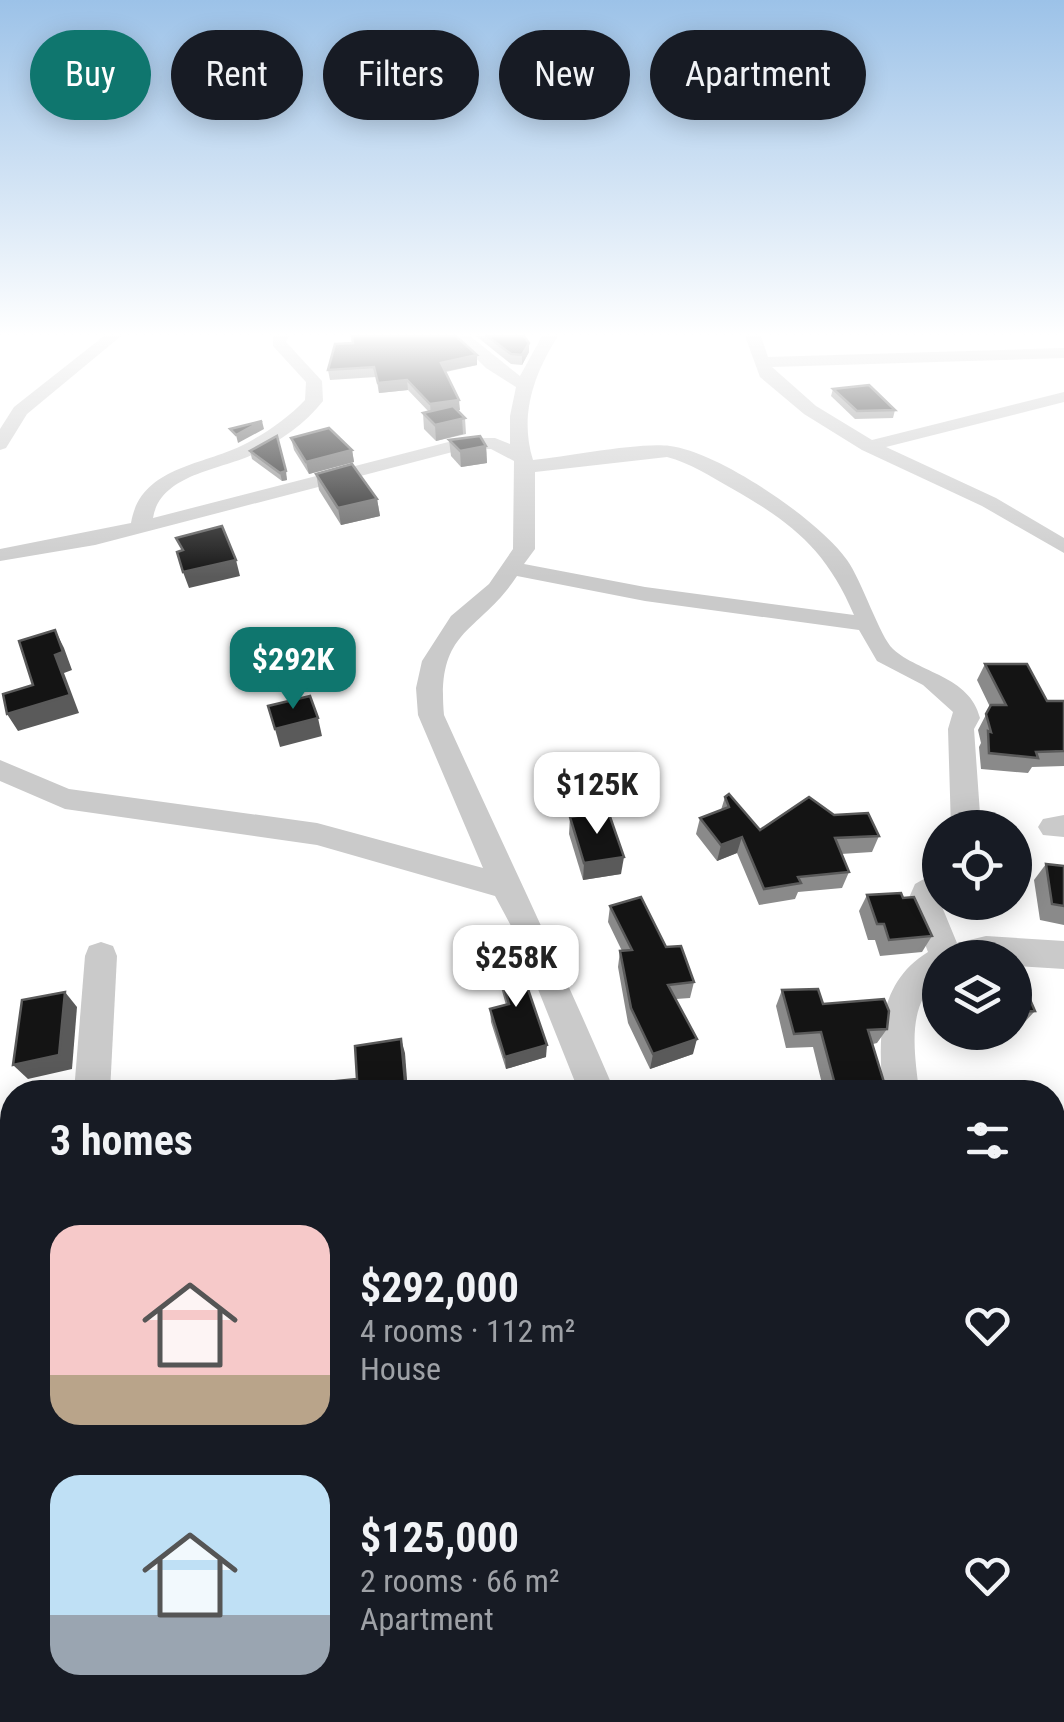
<!DOCTYPE html>
<meta charset="utf-8">
<style>
:root{--surface:#171b24;--page:#20242c;--text:#f1f3f6;--muted:#9ea1a6;--accent:#0f766e}
body{margin:0;font-family:"Roboto Condensed",sans-serif;background:var(--page);color:var(--text);height:100vh;display:flex;flex-direction:column;font-size:38px;white-space:nowrap}
*{box-sizing:border-box;margin:0}
p{font-size:32px;color:var(--muted)}
.icon{flex:none;width:55px;height:55px;fill:none;stroke:currentColor;stroke-width:2;stroke-linecap:round;stroke-linejoin:round}
.map{position:relative;flex:1;overflow:hidden}
.panel{position:absolute;left:0px;top:1080px;width:1065px;height:642px;display:flex;flex-direction:column;background:var(--surface);border-radius:40px 40px 0 0;box-shadow:0 5px 25px #0003}
.panel>*{flex:none}
.banner{position:absolute;left:30px;top:30px;width:1005px;height:90px;display:flex;gap:20px}
.tools{position:absolute;left:922px;top:810px;display:grid;gap:20px}
.tools a{display:grid;place-items:center;width:110px;height:110px;border-radius:50%;background:var(--surface);box-shadow:0 5px 25px #0003;font-size:50px}
.price{position:absolute;translate:-50% -85px;padding:0 22px;border-radius:20px;background:#fff;color:#222;font-size:32px;line-height:65px;filter:drop-shadow(0 2px 5px #0008)}
.price::after{content:'';position:absolute;left:50%;top:60px;width:30px;height:22px;margin-left:-15px;background:inherit;clip-path:polygon(0 0,100% 0,50% 100%)}
.price.on{background:var(--accent);color:#fff}
ul{padding:0;list-style:none}
li{display:flex;align-items:center;gap:30px;height:250px;padding:0 50px}
li span{display:grid;place-items:center;flex:none;width:280px;height:200px;border-radius:30px;color:#555}
li>.icon{margin-inline-start:auto}
span .icon{width:120px;height:120px;fill:#fffc;stroke-width:1}
li b{font-size:42px}
h2{display:flex;justify-content:space-between;align-items:center;height:120px;padding:0 50px;font-size:42px}
.tag{padding:0 35px;border-radius:45px;background:var(--surface);box-shadow:0 5px 25px #0003;font-size:35px;line-height:90px}
.tag.on{background:var(--accent);color:#fff}
.map>svg:first-child{display:block}
.lines{fill:none;stroke-linecap:round;stroke-linejoin:round}
.minor{fill:#cacaca;fill-rule:evenodd}
.wall{fill:#8a8a8a}
.shaded-wall{fill:#5a5a5a}
.building{fill:#141414;stroke:#5a5a5a;stroke-width:2.5}
</style>
<div class="map">
<svg width="1064" height="1722" viewBox="0 0 1064 1722">
<rect width="100%" height="100%" fill="#fff"/>
<g class="lines">
<g class="minor">
<path d="M104 336H121L27 414 6 448 0 450V429L14 407Z"/>
<path d="M273 336H289L286 342 322 381 323 401C305 424 280 441 254 454 221 470 160 474 153 518L464 438H495L510 444V416L516 387 486 368 453 336H470L520 376 542 336H558C534 374 519 415 533 460 568 457 638 442 670 446 719 452 819 520 847 560 862 581 880 637 893 649 919 673 970 676 980 718L974 729 981 828H951L948 729 953 712 923 685 877 661 859 630 645 601 517 576C478 635 436 627 444 715 501 841 561 965 615 1092H579L518 939 495 896 317 845 65 809 0 781V760L69 789 317 823 483 868 418 715 416 688 422 661 451 616 489 584 513 549 514 461 491 449H464L95 545 0 561V549L131 523C140 468 199 466 241 446 265 434 287 419 305 400L306 382 273 346ZM667 457C690 463 710 476 731 488 791 522 826 549 854 615L645 587 524 564 535 549V472Z"/>
<path d="M745 336H761L768 357 1064 348V358L772 367 816 406 872 440 1064 392V402L886 447 996 498 1064 538V553L982 506 862 450 804 414 760 377Z"/>
<path d="M1064 815V837L1043 835 1038 827 1043 819Z"/>
<path d="M940 870V902L957 943 986 936 1064 941V969L1015 966V958H940V979C905 1004 915 1054 919 1092H883C878 1039 877 983 928 952L908 900 915 884Z"/>
<path d="M101 942 113 946 117 956 110 1092H74L85 956 89 946Z"/>
<path d="M12 1289V1331L0 1333V1291Z"/>
<path d="M1052 1424 1064 1428V1474L1052 1470Z"/>
<path d="M12 1582V1632L0 1637V1587Z"/>
<path d="M145 1710H199L198 1722H144Z"/>
<path d="M678 1710H732L731 1722H677Z"/>
</g>
</g>
<g class="wall">
<path d="M351 336 477 355V365L446 372 460 410H457L465 418 466 434 436 441 424 429 423 413 429 412 408 390 379 393 376 377 330 380 328 370 352 343Z"/>
<path d="M476 336H524L529 343V352L522 365 511 364Z"/>
<path d="M833 389 895 410 893 418 855 419 831 396Z"/>
<path d="M277 436 287 480 282 481 252 459 250 451Z"/>
<path d="M291 438 352 450 354 462 309 474 294 450Z"/>
<path d="M449 440 486 446 487 463 461 467 451 456Z"/>
<path d="M316 474 377 499 380 516 341 525 319 490Z"/>
<path d="M985 664 1047 701H1064V766L1032 767 1028 773 981 769 979 747 981 743 978 730 990 707 977 680Z"/>
<path d="M725 797 760 830 834 815 879 836 872 852 841 854 849 872 842 888 798 892 795 899 759 905 737 853 717 861 696 834 700 818 721 810Z"/>
<path d="M570 817 621 874 583 880 569 834Z"/>
<path d="M1046 864 1064 866V925L1040 920 1034 880Z"/>
<path d="M867 895 903 898 932 936 922 952 880 956 875 940H868L859 911Z"/>
<path d="M610 906 666 947 694 982 690 998 676 999 693 1054 650 1069 628 1023 618 967 620 951H622L608 922Z"/>
<path d="M494 953 546 1057 506 1069 491 1022 490 1009 506 1005 495 966Z"/>
<path d="M1015 972 1035 1011 1021 1026 1015 1027Z"/>
<path d="M782 990 887 1029 877 1043 873 1044 887 1092H824L813 1047 786 1048 776 1006Z"/>
<path d="M1052 1247 1064 1251V1318L1052 1314Z"/>
<path d="M1052 1454 1064 1457V1532L1052 1531Z"/>
</g>
<g class="shaded-wall">
<path d="M529 343V352L522 365V355Z"/>
<path d="M477 355V365L442 372 441 363Z"/>
<path d="M407 380 408 390 379 393 378 383Z"/>
<path d="M459 400 460 410 431 414 430 404Z"/>
<path d="M462 418 463 434 436 441 435 425Z"/>
<path d="M262 421 264 429 238 443 236 435Z"/>
<path d="M486 446 487 463 461 467 460 451Z"/>
<path d="M352 450 354 462 309 474 306 462Z"/>
<path d="M286 471 287 480 282 481 280 473Z"/>
<path d="M377 499 380 516 341 525 338 508Z"/>
<path d="M236 560 240 576 189 588 183 572Z"/>
<path d="M55 630 64 648 72 670 64 673 79 713 18 731 7 714 70 695 55 655Z"/>
<path d="M318 718 322 736 280 747 275 729Z"/>
<path d="M742 837 737 853 717 861 721 845Z"/>
<path d="M624 857 621 874 583 880 584 863Z"/>
<path d="M65 992 77 1007 72 1069 28 1079 13 1065Z"/>
<path d="M401 1039 405 1053 408 1092H406Z"/>
<path d="M697 1039 693 1054 650 1069 653 1054Z"/>
<path d="M547 1045 546 1057 506 1069 505 1057Z"/>
<path d="M12 1218V1232L0 1235V1221Z"/>
</g>
<g class="building">
<path d="M352 336H456L477 355 441 363 459 400 430 404 407 380 378 383 374 367 328 370 335 344 353 343Z"/>
<path d="M487 336H524L529 343 522 355 511 354Z"/>
<path d="M869 385 895 410 857 411 833 389Z"/>
<path d="M453 406 465 418 435 425 423 413Z"/>
<path d="M262 421 236 435 230 429Z"/>
<path d="M329 428 352 450 306 462 291 438Z"/>
<path d="M277 436 286 471 280 473 250 451Z"/>
<path d="M480 436 486 446 460 451 449 440Z"/>
<path d="M352 464 377 499 338 508 316 474Z"/>
<path d="M222 526 236 560 183 572 177 552 183 550 176 538Z"/>
<path d="M55 630 63 652 55 655 70 695 7 714 3 694 33 685 19 641Z"/>
<path d="M985 664H1027L1047 701H1064V751L1036 752 1038 758 989 753 988 731 991 732 986 714 991 705H1006Z"/>
<path d="M310 696 318 718 275 729 268 706Z"/>
<path d="M729 794 760 830 809 797 834 815 868 813 879 836 835 838 849 872 798 877 801 883 764 889 742 837 721 845 700 818 729 807 725 797Z"/>
<path d="M608 811 624 857 584 863 570 817Z"/>
<path d="M1046 864 1064 866V906L1052 904Z"/>
<path d="M901 893 903 898 914 897 932 936 889 940 884 924H877L867 895Z"/>
<path d="M641 897 666 947 681 946 694 982 668 985 697 1039 653 1054 631 1008 620 951 632 950 610 906Z"/>
<path d="M514 948 547 1045 505 1057 490 1009 509 1004 494 953Z"/>
<path d="M1015 972H1018L1035 1011 1015 1012Z"/>
<path d="M818 989 823 1004 884 999 889 1011 887 1029 868 1030 887 1092H837L821 1032 794 1034 782 990Z"/>
<path d="M65 992 59 1055 13 1065 22 1000Z"/>
<path d="M401 1039 406 1092H286L287 1086 357 1079 355 1046Z"/>
<path d="M12 1155V1218L0 1221V1158Z"/>
<path d="M1052 1247 1064 1251V1303L1052 1299Z"/>
<path d="M1052 1454 1064 1457V1528L1052 1526Z"/>
</g>
<linearGradient id="sky" x2="0" y2="1"><stop stop-color="#9cc2e8"/><stop offset="0.58" stop-color="#fff"/><stop offset="1" stop-color="#fff" stop-opacity="0"/></linearGradient>
<rect width="1064" height="577" fill="url(#sky)"/>
</svg>
<div class="tools">
<a><svg class="icon" aria-label="locate" viewBox="0 0 24 24"><circle cx="12" cy="12" r="6"/><path d="M12 2v4M12 18v4M2 12h4M18 12h4"/></svg></a>
<a><svg class="icon" aria-label="layers" viewBox="0 0 24 24"><path d="M12 4l9 5-9 5-9-5zM3 14l9 5 9-5"/></svg></a>
</div>
<b class="price on" style="left:293px;top:712px">$292K</b>
<b class="price" style="left:597px;top:837px">$125K</b>
<b class="price" style="left:516px;top:1010px">$258K</b>
<div class="banner">
<a class="tag on">Buy</a>
<a class="tag">Rent</a>
<a class="tag">Filters</a>
<a class="tag">New</a>
<a class="tag">Apartment</a>
</div>
<section class="panel">
<h2>3 homes<svg class="icon" aria-label="filters" viewBox="0 0 24 24"><path d="M4 7h16M4 17h16"/><circle cx="9" cy="7" r="2"/><circle cx="15" cy="17" r="2"/></svg></h2>
<ul>
<li><span style="background:linear-gradient(#f6c9c9 75%,#b9a48a 0)"><svg class="icon" aria-label="home" viewBox="0 0 24 24"><path d="M3 11l9-7 9 7M6 9v11h12V9"/></svg></span><div><b>$292,000</b><p>4 rooms · 112 m²</p><p>House</p></div><svg class="icon" aria-label="heart" viewBox="0 0 24 24"><path d="M12 20l-8-8c-3-5 5-10 8-4 3-6 11-1 8 4z"/></svg></li>
<li><span style="background:linear-gradient(#bfe0f5 70%,#9aa5b1 0)"><svg class="icon" aria-label="home" viewBox="0 0 24 24"><path d="M3 11l9-7 9 7M6 9v11h12V9"/></svg></span><div><b>$125,000</b><p>2 rooms · 66 m²</p><p>Apartment</p></div><svg class="icon" aria-label="heart" viewBox="0 0 24 24"><path d="M12 20l-8-8c-3-5 5-10 8-4 3-6 11-1 8 4z"/></svg></li>
</ul>
</section>
</div>
